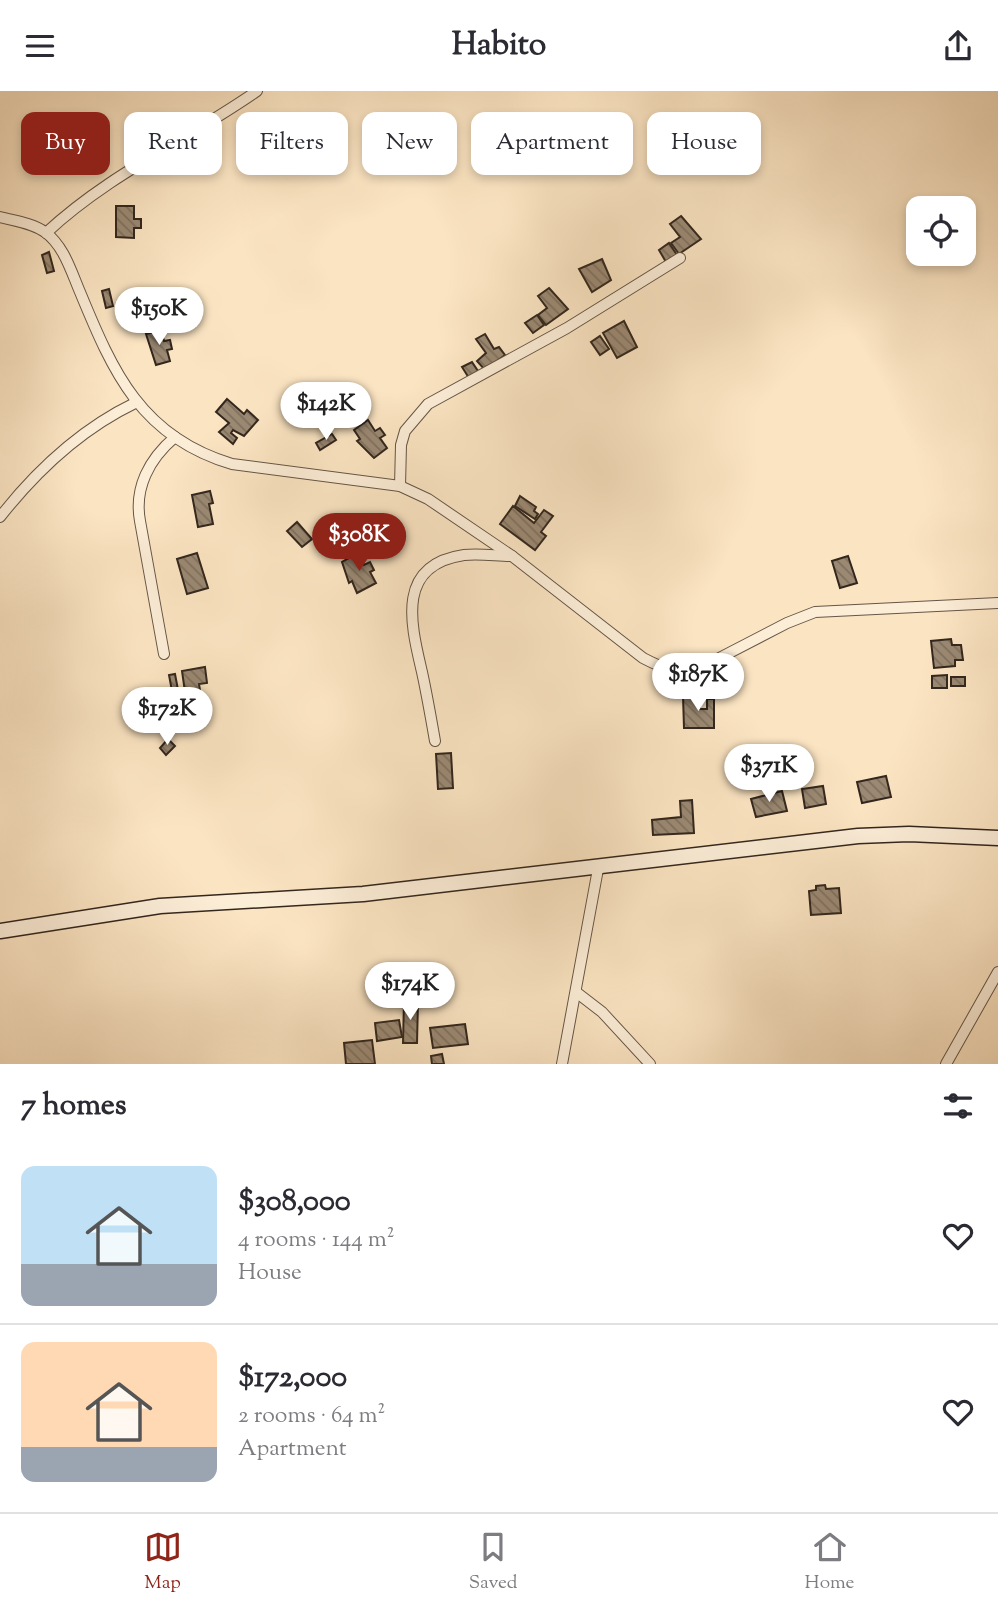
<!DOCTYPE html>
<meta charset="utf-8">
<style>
:root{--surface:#fff;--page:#f7f7f7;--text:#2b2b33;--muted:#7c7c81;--line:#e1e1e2;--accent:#8f2418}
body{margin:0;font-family:"Sorts Mill Goudy",serif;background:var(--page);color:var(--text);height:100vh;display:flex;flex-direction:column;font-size:26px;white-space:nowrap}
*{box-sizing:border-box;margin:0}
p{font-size:23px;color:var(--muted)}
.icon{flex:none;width:38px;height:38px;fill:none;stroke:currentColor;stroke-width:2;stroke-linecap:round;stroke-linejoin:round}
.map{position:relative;height:973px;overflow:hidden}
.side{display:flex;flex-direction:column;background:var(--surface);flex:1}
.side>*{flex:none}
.top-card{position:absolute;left:21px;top:21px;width:957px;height:63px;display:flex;gap:14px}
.tools{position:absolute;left:906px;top:105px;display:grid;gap:14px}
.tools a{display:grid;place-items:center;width:70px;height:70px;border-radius:14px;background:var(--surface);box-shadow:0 4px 10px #0003;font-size:35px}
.price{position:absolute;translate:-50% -60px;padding:0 16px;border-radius:24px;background:#fff;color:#222;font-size:23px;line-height:46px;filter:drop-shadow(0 2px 4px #0008)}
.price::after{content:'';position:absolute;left:50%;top:42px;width:21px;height:16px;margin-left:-10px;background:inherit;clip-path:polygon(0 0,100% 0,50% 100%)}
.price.active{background:var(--accent);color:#fff}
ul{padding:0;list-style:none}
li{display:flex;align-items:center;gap:21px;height:175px;padding:0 21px}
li+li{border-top:2px solid var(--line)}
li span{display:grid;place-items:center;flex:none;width:196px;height:140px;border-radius:14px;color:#555}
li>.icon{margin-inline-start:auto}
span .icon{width:84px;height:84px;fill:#fffc;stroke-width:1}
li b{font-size:30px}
h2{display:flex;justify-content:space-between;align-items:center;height:84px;padding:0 21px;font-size:30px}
.pill{padding:0 24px;border-radius:14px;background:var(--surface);box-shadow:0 4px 10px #0003;font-size:24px;line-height:63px}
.pill.active{background:var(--accent);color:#fff}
header{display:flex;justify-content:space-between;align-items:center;height:91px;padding:0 21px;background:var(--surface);font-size:32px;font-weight:700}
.tab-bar{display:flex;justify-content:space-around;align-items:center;height:98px;border-top:2px solid var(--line);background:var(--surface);font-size:19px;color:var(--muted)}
.tab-bar a{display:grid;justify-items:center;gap:4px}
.tab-bar .active{color:var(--accent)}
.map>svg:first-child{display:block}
.building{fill:url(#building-back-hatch);stroke:#33271d;stroke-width:2}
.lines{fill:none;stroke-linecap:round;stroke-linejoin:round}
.street-casing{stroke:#655646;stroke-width:12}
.secondary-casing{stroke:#33271d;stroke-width:17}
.street{stroke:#fcedd7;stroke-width:10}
.secondary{stroke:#fcedd7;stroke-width:14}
</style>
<header><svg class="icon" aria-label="menu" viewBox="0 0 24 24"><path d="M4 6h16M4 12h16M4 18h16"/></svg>Habito<svg class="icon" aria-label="share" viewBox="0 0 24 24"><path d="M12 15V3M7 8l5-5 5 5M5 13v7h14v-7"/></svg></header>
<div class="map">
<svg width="998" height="973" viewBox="0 0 998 973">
<defs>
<pattern id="building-back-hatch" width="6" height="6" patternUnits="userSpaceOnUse" patternTransform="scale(1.75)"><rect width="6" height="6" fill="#9b8973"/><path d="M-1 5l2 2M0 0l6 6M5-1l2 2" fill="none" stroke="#7f705e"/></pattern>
</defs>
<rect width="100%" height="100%" fill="#fbe4c2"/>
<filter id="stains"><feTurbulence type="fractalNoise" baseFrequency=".00286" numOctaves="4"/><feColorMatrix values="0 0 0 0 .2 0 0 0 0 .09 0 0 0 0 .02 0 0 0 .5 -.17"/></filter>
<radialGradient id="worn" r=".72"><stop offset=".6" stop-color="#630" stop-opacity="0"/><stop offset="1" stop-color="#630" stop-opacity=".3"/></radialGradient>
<g class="building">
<path d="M116 115H134V128H141V137H134V147L116 146Z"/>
<path d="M681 125 701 148 679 163 671 152 680 146 670 133Z"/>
<path d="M669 152 677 164 666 171 659 159Z"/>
<path d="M49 161 54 180 47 182 42 164Z"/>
<path d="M602 168 611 189 592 201 579 178Z"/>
<path d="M549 197 568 218 546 234 538 224 547 217 538 205Z"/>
<path d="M109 198 113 215 106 217 102 200Z"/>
<path d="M537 224 544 234 533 242 525 232Z"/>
<path d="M624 230 637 256 617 267 603 242Z"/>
<path d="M161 239 164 250 170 249 172 258 167 259 170 270 156 274 146 243Z"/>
<path d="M485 243 494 258 499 256 505 264 485 279 477 270 486 262 476 248Z"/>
<path d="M600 245 609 258 600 264 591 251Z"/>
<path d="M472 271 478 280 469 287 462 276Z"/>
<path d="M227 308 244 323 247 319 258 329 244 345 233 339 231 342 237 347 233 353 219 341 229 332 216 321Z"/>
<path d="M368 329 375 340 380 337 385 344 380 347 387 357 374 367 357 350 360 348 354 339Z"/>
<path d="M332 343 336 349 320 359 316 352Z"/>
<path d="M210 400 213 412 209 413 213 433 198 436 192 404Z"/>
<path d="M520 405 536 416 534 420 538 423 535 428 515 415Z"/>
<path d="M513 415 534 432 544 419 553 425 541 441 546 445 535 459 500 433Z"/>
<path d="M297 431 312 448 302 456 287 440Z"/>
<path d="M197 462 208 497 187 503 177 468Z"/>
<path d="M358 462 364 474 370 471 374 479 370 481 376 492 357 502 352 490 349 492 342 471Z"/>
<path d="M848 465 857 492 840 497 832 470Z"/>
<path d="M951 548 952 554H961L963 569H955V575L934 577 931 550Z"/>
<path d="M205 576 207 592 199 593 202 612 187 615 182 580Z"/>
<path d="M175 583 178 599 172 600 169 584Z"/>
<path d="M947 584V597H932V585Z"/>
<rect x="951" y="586" width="14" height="9"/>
<path d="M683 605H700V618H707V608H714V637H684Z"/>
<path d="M168 648 175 655 166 664 160 657Z"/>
<path d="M451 662 453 697 438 698 436 663Z"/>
<path d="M886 685 891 706 862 712 857 691Z"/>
<path d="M823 695 826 713 805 717 802 698Z"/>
<path d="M782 700 787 720 756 726 751 708Z"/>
<path d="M692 709 694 742 653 744 652 729 681 726 680 710Z"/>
<path d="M825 794 826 798 839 797 841 822 811 824 809 800 816 799V795Z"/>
<path d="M404 910 418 911 417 952H403Z"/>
<path d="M399 929 402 946 377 950 375 932Z"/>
<path d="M465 933 468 953 433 957 430 937Z"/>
<path d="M372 949 375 973H346L344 952Z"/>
<path d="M442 963 444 973H432L431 965Z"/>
</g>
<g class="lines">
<defs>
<g id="street">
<path d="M0 126C15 130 32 132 45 141 64 155 71 180 80 201 113 281 141 346 232 373L400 395 428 408 512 465 643 567C664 578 679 584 702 576L787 532 815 521 998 512"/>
<path d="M46 142C109 83 187 49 257 0"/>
<path d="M400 395 401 354 405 340 428 313 567 237 680 167"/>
<path d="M0 426C37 379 81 338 135 312"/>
<path d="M164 563 140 430C134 397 149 368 175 346"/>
<path d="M435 650C431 627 427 604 422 581 411 534 395 474 464 464 479 462 497 465 512 465"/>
<path d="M576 901 602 921 650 973"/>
<path d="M562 973 598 778"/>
<path d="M946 973 998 881"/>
</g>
<path id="secondary" d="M0 840 160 815 363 803 858 745 909 743 998 747"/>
</defs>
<use href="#street" class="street-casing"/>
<use href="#secondary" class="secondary-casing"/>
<use href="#street" class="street"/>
<use href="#secondary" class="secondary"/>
</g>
<rect width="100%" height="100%" filter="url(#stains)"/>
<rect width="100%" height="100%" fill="url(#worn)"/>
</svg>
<div class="tools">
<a><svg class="icon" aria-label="locate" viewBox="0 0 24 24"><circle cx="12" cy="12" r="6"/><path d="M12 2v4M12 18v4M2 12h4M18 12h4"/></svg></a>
</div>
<b class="price" style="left:159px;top:256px">$150K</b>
<b class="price" style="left:326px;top:351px">$142K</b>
<b class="price active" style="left:359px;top:482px">$308K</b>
<b class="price" style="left:698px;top:622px">$187K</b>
<b class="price" style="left:167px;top:656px">$172K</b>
<b class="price" style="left:769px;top:713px">$371K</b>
<b class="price" style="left:410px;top:931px">$174K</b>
<div class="top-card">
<a class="pill active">Buy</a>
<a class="pill">Rent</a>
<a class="pill">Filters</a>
<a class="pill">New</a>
<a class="pill">Apartment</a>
<a class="pill">House</a>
</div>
</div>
<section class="side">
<h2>7 homes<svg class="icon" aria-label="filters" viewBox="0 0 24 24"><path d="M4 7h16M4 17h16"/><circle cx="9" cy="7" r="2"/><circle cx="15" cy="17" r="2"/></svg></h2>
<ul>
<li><span style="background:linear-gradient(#bfe0f5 70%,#9aa5b1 0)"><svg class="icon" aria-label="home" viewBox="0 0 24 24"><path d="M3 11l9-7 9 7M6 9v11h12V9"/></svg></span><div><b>$308,000</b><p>4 rooms · 144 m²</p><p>House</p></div><svg class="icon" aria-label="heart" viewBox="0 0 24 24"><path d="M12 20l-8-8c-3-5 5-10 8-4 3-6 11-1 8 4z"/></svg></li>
<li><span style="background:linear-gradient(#ffd9b3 75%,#9aa5b1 0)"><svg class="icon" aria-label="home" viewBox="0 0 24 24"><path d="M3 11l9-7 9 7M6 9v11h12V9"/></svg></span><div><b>$172,000</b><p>2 rooms · 64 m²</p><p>Apartment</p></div><svg class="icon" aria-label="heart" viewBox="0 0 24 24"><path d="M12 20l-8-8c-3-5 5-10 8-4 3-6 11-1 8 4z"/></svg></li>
</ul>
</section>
<nav class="tab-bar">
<a class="active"><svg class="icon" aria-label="map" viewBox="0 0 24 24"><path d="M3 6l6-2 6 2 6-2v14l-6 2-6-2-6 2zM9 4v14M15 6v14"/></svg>Map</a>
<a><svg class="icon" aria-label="saved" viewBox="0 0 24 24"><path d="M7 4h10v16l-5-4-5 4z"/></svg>Saved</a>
<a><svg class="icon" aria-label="home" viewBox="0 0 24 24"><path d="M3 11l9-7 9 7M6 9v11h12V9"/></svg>Home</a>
</nav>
